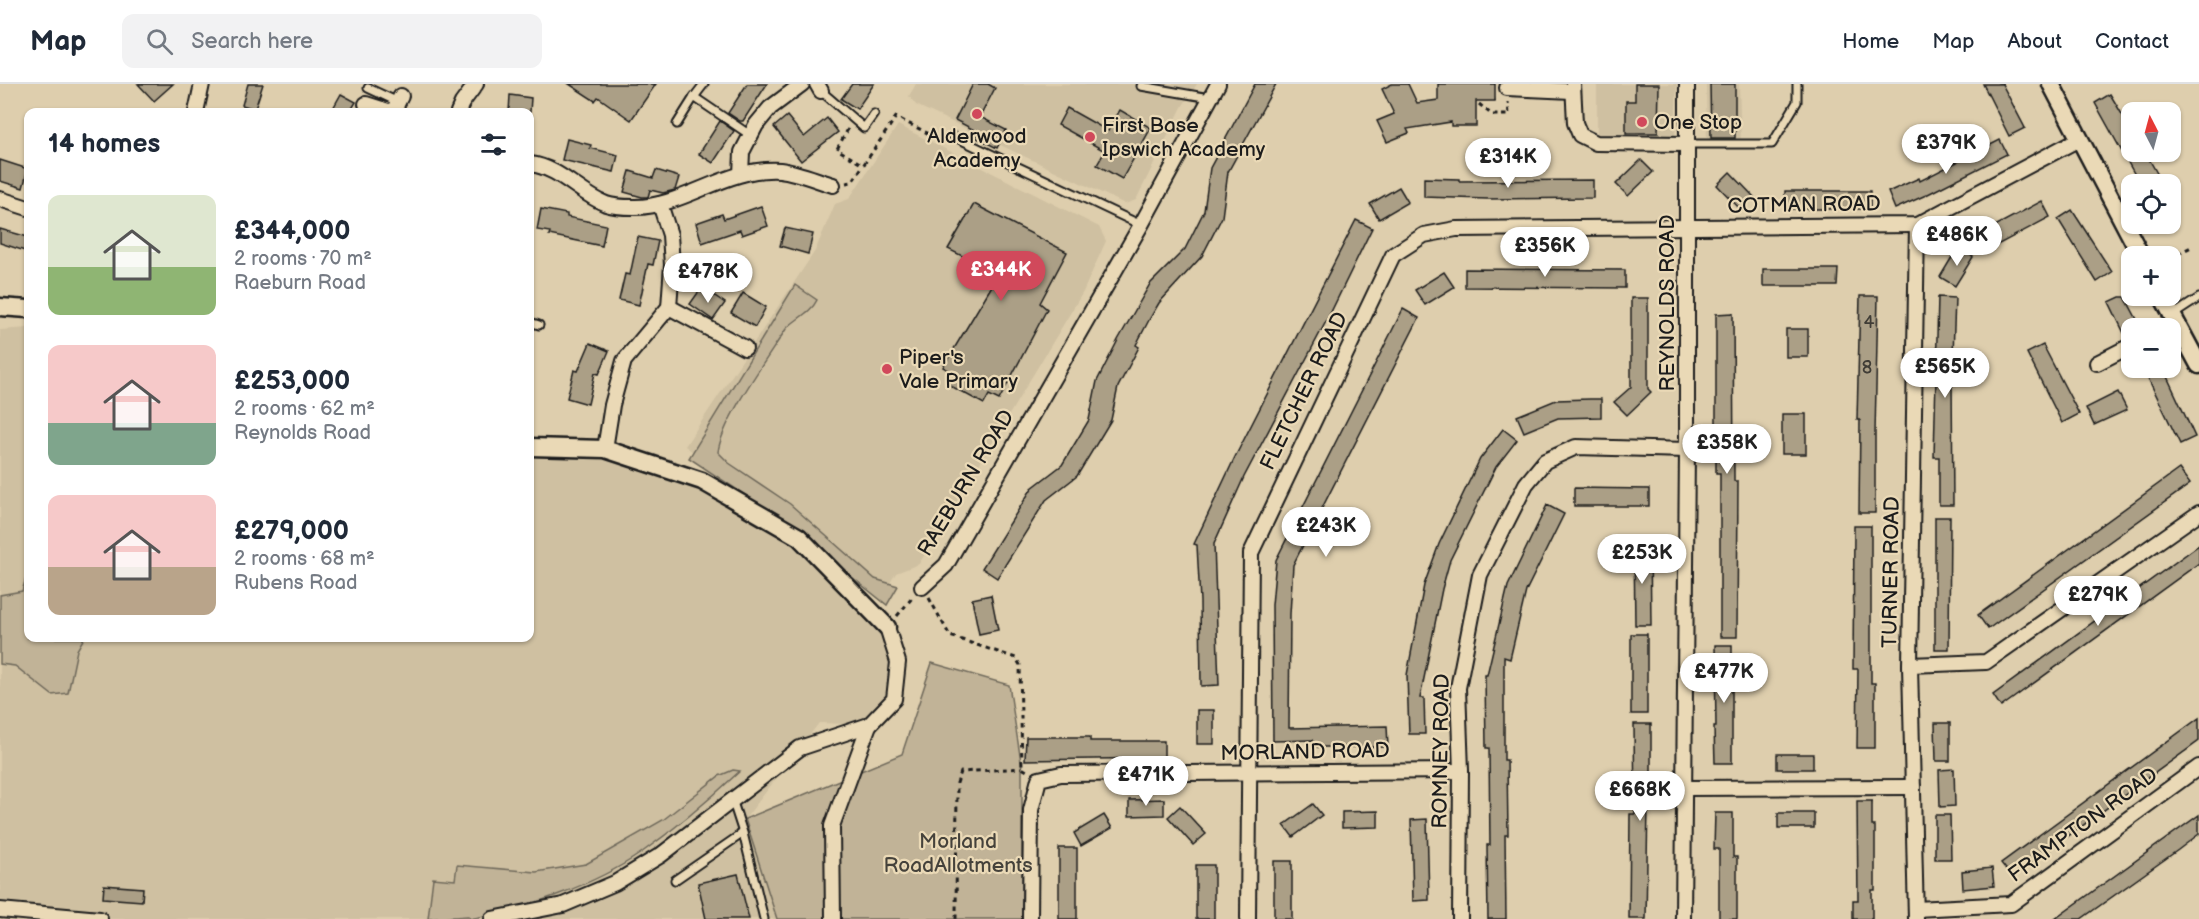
<!DOCTYPE html>
<meta charset="utf-8">
<style>
:root{--surface:#fff;--page:#f2f2f3;--text:#1f2937;--muted:#747a83;--line:#e0e1e3;--accent:#d1495b}
body{margin:0;font-family:"Balsamiq Sans",sans-serif;background:var(--page);color:var(--text);height:100vh;display:flex;flex-direction:column;font-size:22px;white-space:nowrap}
*{box-sizing:border-box;margin:0}
p{font-size:20px;color:var(--muted)}
.icon{flex:none;width:33px;height:33px;fill:none;stroke:currentColor;stroke-width:2;stroke-linecap:round;stroke-linejoin:round}
.map{position:relative;flex:1;overflow:hidden}
.side{position:absolute;left:24px;top:24px;width:510px;height:534px;display:flex;flex-direction:column;background:var(--surface);border-radius:12px;box-shadow:0 2px 4px #0004}
.side>*{flex:none}
.needle{width:39px;rotate:354deg}
.fabs{position:absolute;left:2121px;top:18px;display:grid;gap:12px}
.fabs a{display:grid;place-items:center;width:60px;height:60px;border-radius:12px;background:var(--surface);box-shadow:0 2px 4px #0004;font-size:30px}
.price{position:absolute;translate:-50% -51px;padding:0 14px;border-radius:21px;background:#fff;color:#222;font-size:20px;line-height:39px;filter:drop-shadow(0 2px 3px #0008)}
.price::after{content:'';position:absolute;left:50%;top:36px;width:18px;height:14px;margin-left:-9px;background:inherit;clip-path:polygon(0 0,100% 0,50% 100%)}
.price.selected{background:var(--accent);color:#fff}
ul{padding:0;list-style:none}
li{display:flex;align-items:center;gap:18px;height:150px;padding:0 24px}
li span{display:grid;place-items:center;flex:none;width:168px;height:120px;border-radius:12px;color:#555}
li>.icon{margin-inline-start:auto}
span .icon{width:72px;height:72px;fill:#fffc;stroke-width:1}
li b{font-size:26px}
h2{display:flex;justify-content:space-between;align-items:center;height:72px;padding:0 24px;font-size:26px}
header{display:flex;align-items:center;gap:36px;box-sizing:border-box;height:84px;padding:0 30px;background:var(--surface);border-bottom:2px solid var(--line)}
header strong{font-size:28px}
nav{display:flex;gap:33px;margin-inline-start:auto;font-size:21px}
.search{width:420px;height:54px;background:var(--page);display:flex;align-items:center;gap:15px;box-sizing:border-box;padding:0 21px;border-radius:12px;color:var(--muted);font-size:22px}
.map>svg:first-child{display:block}
.built{fill:#cfc0a1}
.green{fill:#c1b397;stroke:#6e685a;stroke-width:1.5}
.building{fill:#ab9f86;stroke:#1c1c1c;stroke-width:1.5}
.lines{fill:none;stroke-linecap:round;stroke-linejoin:round}
.service-casing{stroke:#1c1c1c;stroke-width:11}
.minor-casing{stroke:#1c1c1c;stroke-width:18}
.tertiary-casing{stroke:#1c1c1c;stroke-width:21}
.path{stroke:#1c1c1c;stroke-width:3;stroke-dasharray:4.5 4.5;stroke-linecap:butt}
.service{stroke:#ead9b6;stroke-width:7}
.minor{stroke:#ead9b6;stroke-width:14}
.tertiary{stroke:#ead9b6;stroke-width:16}
.poi-dot{fill:#d1495b;stroke:#ead9b6;stroke-width:2}
.labels{text-anchor:middle;dominant-baseline:central;stroke-width:4.5;stroke-linejoin:round;paint-order:stroke}
.number-label{font-size:18px;fill:#403d36}
.poi-label{font-size:21px;fill:#1c1c1c;stroke:#ead9b6;text-anchor:start}
.street-label{font-size:21px;fill:#1c1c1c;stroke:#ead9b6}
.park-label{font-size:21px;fill:#45423b;stroke:#ead9b6}
</style>
<header>
<strong>Map</strong>
<div class="search"><svg class="icon" aria-label="search" viewBox="0 0 24 24"><circle cx="10" cy="10" r="6"/><path d="M15 15l6 6"/></svg>Search here</div>
<nav><a>Home</a><a>Map</a><a>About</a><a>Contact</a></nav>
</header>
<div class="map">
<svg width="2199" height="835" viewBox="0 0 2199 835">
<rect width="100%" height="100%" fill="#decead"/>
<filter id="ink" filterUnits="userSpaceOnUse"><feTurbulence type="fractalNoise" baseFrequency=".0167" numOctaves="2"/><feDisplacementMap in="SourceGraphic" scale="12" xChannelSelector="R" yChannelSelector="G"/><feConvolveMatrix kernelMatrix="1 2 1 2 8 2 1 2 1" color-interpolation-filters="sRGB"/></filter>
<g filter="url(#ink)">
<g class="built">
<path d="M916 0H1197L1182 23 1136 116 1125 120 916 21 909 12Z"/>
<path d="M1597 0H1677L1675 52 1597 51Z"/>
<path d="M1706 0H1739L1741 60H1707Z"/>
<path d="M898 41 1099 143 1106 157 1083 208 919 480 896 489 882 512 685 362 815 167 835 120 849 115Z"/>
<path d="M28 244V554H530V363L605 365 702 397 799 453 887 543 898 578 894 615 869 641 819 639 745 735 777 835H0V246Z"/>
</g>
<g class="green">
<path d="M795 201 817 216C811 229 795 235 786 245 767 275 722 336 718 368L729 379 790 420 875 495 898 502 887 521 768 426 689 374Z"/>
<path d="M28 488V554H84L77 566 68 609 52 611 15 582 0 580V511L22 507Z"/>
<path d="M932 579 1009 601 1022 684V835H777L745 735 902 670Z"/>
<path d="M733 686 740 687C709 716 676 744 641 769 595 801 525 825 470 835L468 832 428 835 433 794 455 796 457 781 536 788 586 780 663 736 719 692Z"/>
</g>
<g class="building">
<path d="M138 0H173L154 17Z"/>
<path d="M248 0H263L255 25 242 21Z"/>
<path d="M569 0H656L631 36 598 13 595 17Z"/>
<path d="M747 0H767L743 37H740L728 29Z"/>
<path d="M852 0H874L857 25 841 15Z"/>
<path d="M973 0H988L995 4 980 33 1006 46 997 64 975 53 978 48 955 36Z"/>
<path d="M1255 0H1276L1228 88 1222 133 1202 172 1159 219 1149 236 1136 261 1139 263 1118 303 1111 336 1077 392 1046 416 997 494 982 484 1032 404 1062 381 1089 336 1097 297 1118 256 1150 200 1185 165 1204 127 1210 84Z"/>
<path d="M1392 0H1408L1417 19 1438 16V0H1495V17H1476V42H1451V38L1407 45 1409 49 1387 58 1377 37 1394 30 1382 5Z"/>
<path d="M1635 0H1659L1658 49H1626V17H1635Z"/>
<path d="M1710 0H1735V54H1711Z"/>
<path d="M1983 0H2002L2025 44 2009 52Z"/>
<path d="M341 10 356 18 350 28H331Z"/>
<path d="M2110 10 2132 47V68H2145L2163 100H2140L2095 19Z"/>
<path d="M510 11 531 14 530 28H509Z"/>
<path d="M1067 24 1108 47 1120 26 1151 44 1122 95 1097 81 1105 67 1058 41Z"/>
<path d="M787 32 804 53 827 34 838 48 801 77 774 43Z"/>
<path d="M720 37 734 47 713 79 699 70Z"/>
<path d="M567 55 591 61 590 64 618 71 614 88 562 76Z"/>
<path d="M2000 56 2007 70 1926 111 1895 125 1888 108 1919 94 1920 97Z"/>
<path d="M0 76 28 85 23 104 0 97Z"/>
<path d="M1641 76 1653 88 1628 112 1616 100Z"/>
<path d="M656 86 679 93 675 106 663 109 650 106 648 113H642L624 108 630 87 653 94Z"/>
<path d="M1730 88 1754 113 1741 126 1717 101Z"/>
<path d="M1424 94 1459 95V97L1593 96V114L1487 115 1424 113Z"/>
<path d="M1399 103 1408 118 1379 135 1370 120Z"/>
<rect x="1785" y="107" width="85" height="18"/>
<path d="M2042 117 2050 133 1984 168 1976 152Z"/>
<path d="M974 120 1067 168 1040 219 1047 225 999 316 989 311 984 320 949 301 955 290 943 283 999 190 948 165Z"/>
<path d="M761 122 768 142 742 151 740 146 702 159 696 139 722 130 724 135Z"/>
<path d="M541 125 567 130V133L606 141 602 162 549 151 550 148 537 146Z"/>
<path d="M2072 126 2112 188 2097 198 2058 135Z"/>
<path d="M1356 136 1372 144 1331 228 1244 393 1214 460 1219 601 1201 602 1200 517 1197 461 1194 460 1235 373Z"/>
<path d="M785 144 813 150 808 170 780 162Z"/>
<path d="M0 145 28 153V168L0 159Z"/>
<path d="M638 153 658 157 653 181 648 180 639 221 619 216 625 190 630 191Z"/>
<path d="M1958 163 1973 173 1955 202 1940 193Z"/>
<path d="M1465 185 1625 186V204L1465 203Z"/>
<path d="M1763 185H1838L1837 202H1763Z"/>
<path d="M1444 188 1454 203 1425 221 1415 206Z"/>
<path d="M702 203 725 219 713 236 690 220Z"/>
<path d="M743 209 766 223 755 243 731 229Z"/>
<path d="M1860 212H1878L1875 349V429H1859L1860 336H1857Z"/>
<path d="M1938 213 1955 214 1952 299 1953 421H1939V373H1934Z"/>
<path d="M2120 213H2125L2140 241 2124 249 2109 218Z"/>
<path d="M1631 214H1648V305L1651 308 1627 331 1614 318 1631 303Z"/>
<path d="M1403 225 1419 234 1293 481 1290 530 1289 644 1387 642 1388 663H1313V656L1273 657 1272 521 1276 476Z"/>
<path d="M1733 229 1734 397H1738L1737 553H1720V389H1716V230Z"/>
<rect x="1786" y="245" width="22" height="28"/>
<path d="M590 259 609 267 599 290 595 289 588 320 567 314 574 286 578 287Z"/>
<path d="M2043 261 2079 330 2062 339 2027 269Z"/>
<path d="M2163 284 2195 353 2180 360 2147 292Z"/>
<path d="M2118 308 2127 326 2094 341 2086 324Z"/>
<path d="M1590 315H1601V333L1558 334 1524 348 1517 332 1556 316Z"/>
<rect x="1782" y="330" width="24" height="40"/>
<path d="M1503 345 1517 356 1496 383 1450 476 1442 505 1420 614H1424L1425 650H1409L1407 591 1424 501 1439 460 1480 375Z"/>
<path d="M2179 385 2190 400 1988 545 1978 531Z"/>
<path d="M1574 404 1649 405V422H1574Z"/>
<path d="M1547 421 1564 430 1526 507 1510 575 1504 573V676H1507L1508 751H1505L1506 835H1488L1487 761H1490L1489 664H1486L1485 591H1487L1508 502Z"/>
<path d="M1935 433H1950L1949 565H1935Z"/>
<path d="M1854 442H1871V599H1875V664H1857L1858 585H1853Z"/>
<path d="M1634 461H1650L1651 541H1635Z"/>
<path d="M2199 461V479L2001 623 1993 611Z"/>
<path d="M991 511 998 546 979 550 972 515Z"/>
<rect x="1631" y="550" width="16" height="80"/>
<path d="M1715 561H1732V679H1715L1714 643H1716Z"/>
<rect x="1197" y="626" width="17" height="34"/>
<path d="M2199 634V657L2012 793 2001 779Z"/>
<path d="M1935 639H1950V677H1936Z"/>
<path d="M1634 640H1651V720H1648L1646 835H1629L1630 730H1635Z"/>
<path d="M1026 653H1090V657H1164V674L1025 676Z"/>
<rect x="1777" y="670" width="36" height="15"/>
<path d="M1954 685 1955 722 1940 723 1939 686Z"/>
<path d="M1164 715V731L1129 732V716Z"/>
<path d="M1857 717H1872V742H1875V806H1872V835H1853V816H1858Z"/>
<path d="M1313 720 1322 731 1293 753 1284 741Z"/>
<path d="M1180 722 1206 750 1193 761 1168 733Z"/>
<path d="M1378 727V743L1342 744V728Z"/>
<path d="M1715 729H1733V773H1737V835H1719V765H1714Z"/>
<rect x="1778" y="729" width="36" height="15"/>
<path d="M1104 731 1112 744 1081 762 1074 749Z"/>
<path d="M1935 731H1950L1951 775H1935Z"/>
<path d="M2199 731V750L2178 766 2081 835H2055Z"/>
<path d="M1427 735 1429 816 1413 817 1411 736Z"/>
<rect x="1059" y="764" width="18" height="71"/>
<rect x="1274" y="777" width="18" height="58"/>
<rect x="1196" y="781" width="18" height="54"/>
<path d="M1992 784 1994 802 1963 805 1962 787Z"/>
<path d="M738 790 749 835H706L698 799Z"/>
<path d="M104 801 143 804 142 817 103 814Z"/>
</g>
<g class="lines">
<defs>
<g id="service">
<path d="M704 0 694 13 750 51"/>
<path d="M1141 2 1210 14"/>
<path d="M368 4 398 18"/>
<path d="M821 7 864 44 874 30"/>
<path d="M677 40 694 13"/>
<path d="M953 52 1141 141"/>
<path d="M1687 60H1772L1797 18V0"/>
<path d="M2173 231 2199 214"/>
<path d="M530 238 539 241"/>
<path d="M743 749 764 835"/>
<path d="M675 796 743 749 732 715"/>
</g>
<g id="minor">
<path d="M817 0 821 7"/>
<path d="M1573 0 1575 39 1580 51 1596 59 1687 60"/>
<path d="M1507 4 1572 7"/>
<path d="M366 20 391 28"/>
<path d="M196 28 202 0"/>
<path d="M393 28 401 12"/>
<path d="M458 28 462 19 476 0"/>
<path d="M530 80C559 83 580 110 606 120 614 123 626 123 634 123 682 124 727 82 780 86 797 88 816 96 833 101"/>
<path d="M741 90 742 68 756 41 770 24 802 0"/>
<path d="M0 115 28 124"/>
<path d="M669 223 745 264"/>
<path d="M2097 279 2132 261"/>
<path d="M605 365 612 321 624 277 669 223 672 181 670 151 660 120"/>
<path d="M922 503 946 481 1141 141 1218 0"/>
<path d="M1910 581 1986 578 2199 429"/>
<path d="M1685 704 1913 703"/>
<path d="M1916 825 2011 820 2199 683"/>
<path d="M0 826 100 835"/>
<path d="M492 835 563 821 615 799 661 771 800 664 869 641 894 615 898 578 887 543"/>
<path d="M833 835 832 742 869 641"/>
<path d="M1030 835 1031 726 1039 695 1061 690 1461 687"/>
<path d="M1248 835 1251 469 1393 171 1424 151 1456 145 1917 141 2079 55"/>
<path d="M1460 835 1461 687 1458 604 1480 491 1526 400 1545 377 1576 363 1687 366"/>
<path d="M1683 835 1687 366V0"/>
<path d="M1916 835 1910 581 1917 141"/>
</g>
<g id="tertiary">
<path d="M2051 0 2141 172"/>
<path d="M2162 212 2199 281"/>
<path d="M0 223 28 225"/>
<path d="M530 363 605 365 702 397 799 453 887 543"/>
</g>
</defs>
<use href="#service" class="service-casing"/>
<use href="#minor" class="minor-casing"/>
<use href="#tertiary" class="tertiary-casing"/>
<g class="path">
<path d="M1479 20 1492 31H1509L1508 18"/>
<path d="M848 45 837 65 863 81"/>
<path d="M846 99 852 98 896 33 943 57"/>
<path d="M2170 174 2191 163"/>
<path d="M929 514 950 552 1016 574 1020 581 1022 684 1027 687"/>
<path d="M897 532 912 514"/>
<path d="M956 835 957 699 961 688 1022 684"/>
</g>
<use href="#service" class="service"/>
<use href="#minor" class="minor"/>
<use href="#tertiary" class="tertiary"/>
</g>
</g>
<g class="poi-dot">
<circle cx="977" cy="30" r="6"/>
<circle cx="1642" cy="38" r="6"/>
<circle cx="1090" cy="53" r="6"/>
<circle cx="887" cy="285" r="6"/>
</g>
<g class="labels">
<g class="number-label">
<text x="1869" y="238">4</text>
<text x="1867" y="283">8</text>
</g>
<g class="poi-label">
<text x="1654" y="38">One Stop</text>
<text x="1102" y="41">First Base<tspan x="1102" dy="24">Ipswich Academy</tspan></text>
<text x="977" y="52" text-anchor="middle">Alderwood<tspan x="977" dy="24">Academy</tspan></text>
<text x="899" y="273">Piper's<tspan x="899" dy="24">Vale Primary</tspan></text>
</g>
<g class="street-label">
<text transform="translate(1804 121) rotate(-1)">COTMAN ROAD</text>
<text transform="translate(1667 219) rotate(-90)">REYNOLDS ROAD</text>
<text transform="translate(1304 307) rotate(-64)">FLETCHER ROAD</text>
<text transform="translate(966 399) rotate(-59)">RAEBURN ROAD</text>
<text transform="translate(1891 488) rotate(-89)">TURNER ROAD</text>
<text transform="translate(1441 667) rotate(-89)">ROMNEY ROAD</text>
<text transform="translate(1305 668) rotate(-1)">MORLAND ROAD</text>
<text transform="translate(2083 741) rotate(-36)">FRAMPTON ROAD</text>
</g>
<g class="park-label">
<text x="958" y="757">Morland<tspan x="958" dy="24">RoadAllotments</tspan></text>
</g>
</g>
</svg>
<div class="fabs">
<a><svg class="needle" viewBox="-14 -14 28 28"><path d="M0-13l5 13h-10z" fill="#e53935"/><path d="M0 13l5-13h-10z" fill="#747a83"/></svg></a>
<a><svg class="icon" aria-label="locate" viewBox="0 0 24 24"><circle cx="12" cy="12" r="6"/><path d="M12 2v4M12 18v4M2 12h4M18 12h4"/></svg></a>
<a>+</a>
<a>−</a>
</div>
<b class="price" style="left:1946px;top:91px">£379K</b>
<b class="price" style="left:1508px;top:105px">£314K</b>
<b class="price" style="left:1957px;top:183px">£486K</b>
<b class="price" style="left:1545px;top:194px">£356K</b>
<b class="price selected" style="left:1001px;top:218px">£344K</b>
<b class="price" style="left:708px;top:220px">£478K</b>
<b class="price" style="left:1945px;top:315px">£565K</b>
<b class="price" style="left:1727px;top:391px">£358K</b>
<b class="price" style="left:1326px;top:474px">£243K</b>
<b class="price" style="left:1642px;top:501px">£253K</b>
<b class="price" style="left:2098px;top:543px">£279K</b>
<b class="price" style="left:1724px;top:620px">£477K</b>
<b class="price" style="left:1146px;top:723px">£471K</b>
<b class="price" style="left:1640px;top:738px">£668K</b>
<section class="side">
<h2>14 homes<svg class="icon" aria-label="filters" viewBox="0 0 24 24"><path d="M4 7h16M4 17h16"/><circle cx="9" cy="7" r="2"/><circle cx="15" cy="17" r="2"/></svg></h2>
<ul>
<li><span style="background:linear-gradient(#dfe7d0 60%,#8fb573 0)"><svg class="icon" aria-label="home" viewBox="0 0 24 24"><path d="M3 11l9-7 9 7M6 9v11h12V9"/></svg></span><div><b>£344,000</b><p>2 rooms · 70 m²</p><p>Raeburn Road</p></div></li>
<li><span style="background:linear-gradient(#f6c9c9 65%,#7fa58c 0)"><svg class="icon" aria-label="home" viewBox="0 0 24 24"><path d="M3 11l9-7 9 7M6 9v11h12V9"/></svg></span><div><b>£253,000</b><p>2 rooms · 62 m²</p><p>Reynolds Road</p></div></li>
<li><span style="background:linear-gradient(#f6c9c9 60%,#b9a48a 0)"><svg class="icon" aria-label="home" viewBox="0 0 24 24"><path d="M3 11l9-7 9 7M6 9v11h12V9"/></svg></span><div><b>£279,000</b><p>2 rooms · 68 m²</p><p>Rubens Road</p></div></li>
</ul>
</section>
</div>
